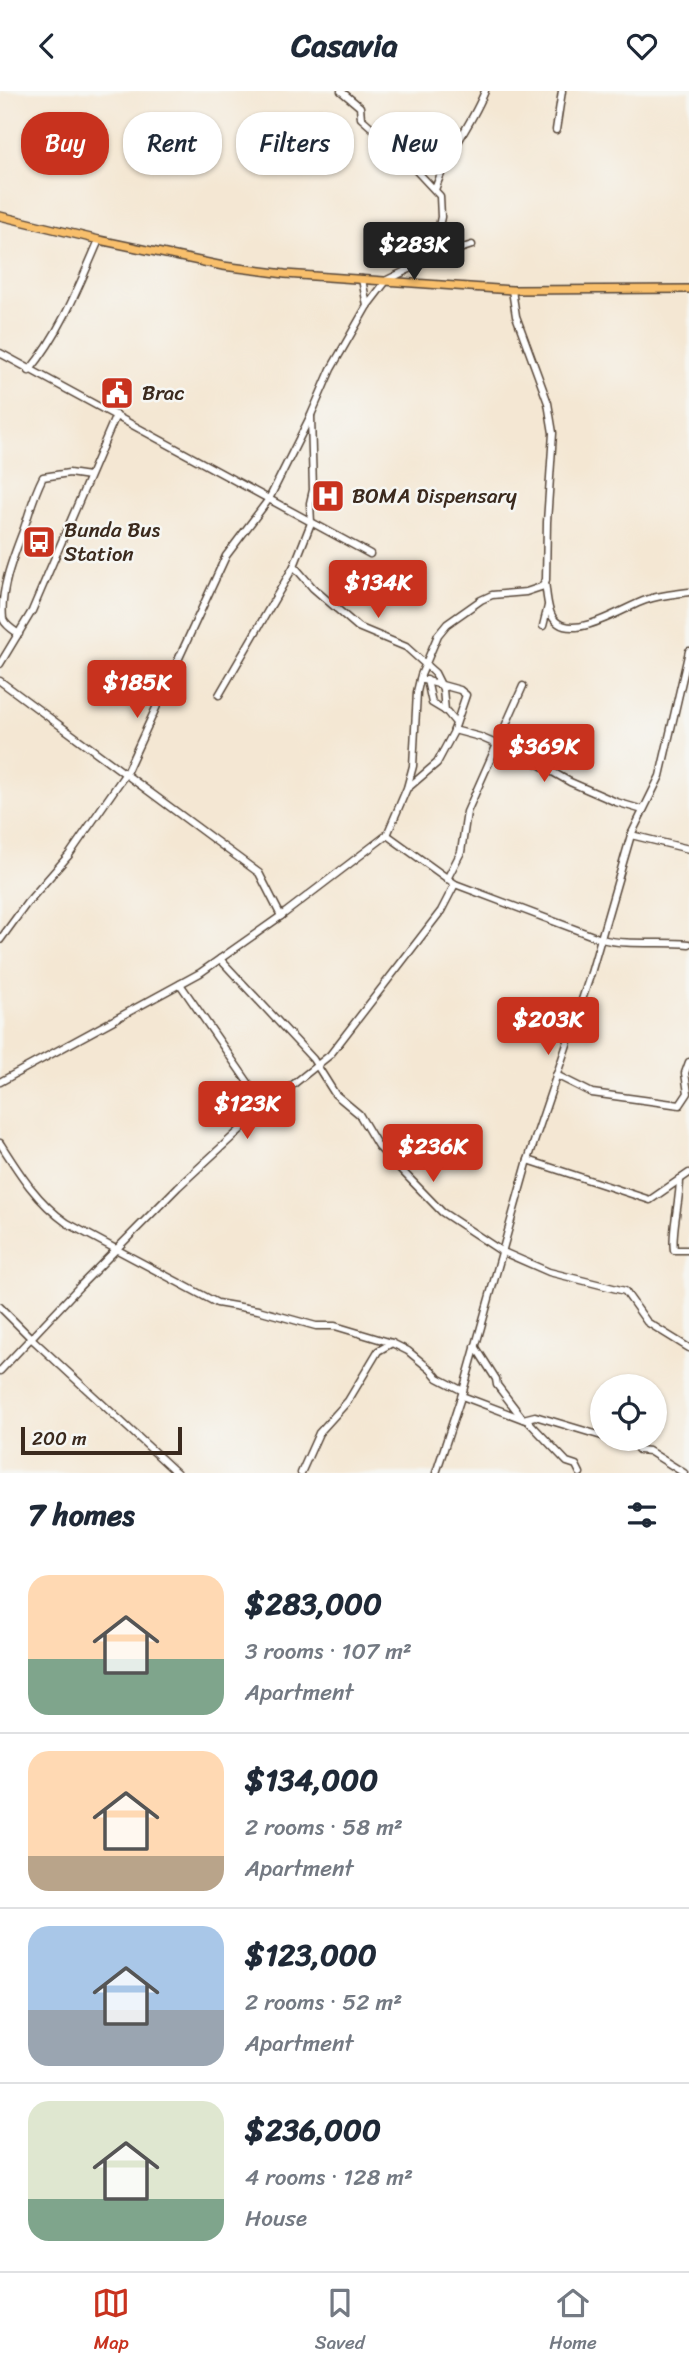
<!DOCTYPE html>
<meta charset="utf-8">
<style>
:root{--surface:#fff;--page:#f2f2f3;--text:#1f2937;--muted:#747a83;--line:#e0e1e3;--accent:#c8321e}
body{margin:0;font-family:Sriracha,sans-serif;background:var(--page);color:var(--text);height:100vh;display:flex;flex-direction:column;font-size:26px;white-space:nowrap}
*{box-sizing:border-box;margin:0}
p{font-size:23px;color:var(--muted)}
.icon{flex:none;width:38px;height:38px;fill:none;stroke:currentColor;stroke-width:2;stroke-linecap:round;stroke-linejoin:round}
.map{position:relative;height:1382px;overflow:hidden}
.panel{display:flex;flex-direction:column;background:var(--surface);flex:1}
.panel>*{flex:none}
.guide{position:absolute;left:21px;top:21px;width:648px;height:63px;display:flex;gap:14px}
.tools{position:absolute;left:590px;top:1283px;display:grid;gap:14px}
.tools a{display:grid;place-items:center;width:77px;height:77px;border-radius:50%;background:var(--surface);box-shadow:0 2px 5px #0004;font-size:35px}
.scale{position:absolute;left:21px;bottom:18px;width:161px;box-sizing:border-box;padding-left:7px;border:4px solid #3b2a1e;border-top:0;font-size:19px;line-height:24px;white-space:nowrap;color:#3b2a1e;-webkit-text-stroke:5px #f6f6f2;paint-order:stroke}
.price{position:absolute;translate:-50% -60px;padding:0 16px;border-radius:7px;background:var(--accent);color:#fff;font-size:23px;line-height:46px;filter:drop-shadow(0 2px 4px #0008)}
.price::after{content:'';position:absolute;left:50%;top:42px;width:21px;height:16px;margin-left:-10px;background:inherit;clip-path:polygon(0 0,100% 0,50% 100%)}
.price.active{background:#222;color:#fff}
ul{padding:0;list-style:none}
li{display:flex;align-items:center;gap:21px;height:175px;padding:0 28px}
li+li{border-top:2px solid var(--line)}
li span{display:grid;place-items:center;flex:none;width:196px;height:140px;border-radius:21px;color:#555}
li>.icon{margin-inline-start:auto}
span .icon{width:84px;height:84px;fill:#fffc;stroke-width:1}
li b{font-size:30px}
h2{display:flex;justify-content:space-between;align-items:center;height:84px;padding:0 28px;font-size:30px}
.pill{padding:0 24px;border-radius:28px;background:var(--surface);box-shadow:0 2px 5px #0004;font-size:24px;line-height:63px}
.pill.active{background:var(--accent);color:#fff}
header{display:flex;justify-content:space-between;align-items:center;height:91px;padding:0 28px;background:var(--surface);font-size:32px;font-weight:700}
.dock{display:flex;justify-content:space-around;align-items:center;height:98px;border-top:2px solid var(--line);background:var(--surface);font-size:19px;color:var(--muted)}
.dock a{display:grid;justify-items:center;gap:4px}
.dock .active{color:var(--accent)}
.map>svg:first-child{display:block}
.lines{fill:none;stroke-linecap:round;stroke-linejoin:round}
.minor-casing{stroke:#574639;stroke-width:9}
.major-casing{stroke:#574639;stroke-width:10}
.minor{stroke:#fff;stroke-width:6}
.major{stroke:#f8bf6c;stroke-width:7}
.labels{text-anchor:middle;dominant-baseline:central;stroke-width:5;stroke-linejoin:round;paint-order:stroke}
.poi-label{font-size:21px;fill:#3b2a1e;stroke:#f6f6f2;text-anchor:start}
</style>
<header><svg class="icon" aria-label="back" viewBox="0 0 24 24"><path d="M15 5l-7 7 7 7"/></svg>Casavia<svg class="icon" aria-label="heart" viewBox="0 0 24 24"><path d="M12 20l-8-8c-3-5 5-10 8-4 3-6 11-1 8 4z"/></svg></header>
<div class="map">
<svg width="689" height="1382" viewBox="0 0 689 1382">
<rect width="100%" height="100%" fill="#f6f6f2"/>
<filter id="ink" filterUnits="userSpaceOnUse"><feTurbulence type="fractalNoise" baseFrequency=".0143" numOctaves="2"/><feDisplacementMap in="SourceGraphic" scale="14" xChannelSelector="R" yChannelSelector="G"/><feConvolveMatrix kernelMatrix="1 2 1 2 8 2 1 2 1" color-interpolation-filters="sRGB"/></filter>
<filter id="wash" filterUnits="userSpaceOnUse"><feTurbulence type="fractalNoise" baseFrequency=".00686" numOctaves="4" result="noise"/><feDisplacementMap in="SourceGraphic" scale="28" xChannelSelector="R" yChannelSelector="G"/><feGaussianBlur stdDeviation="1.57" result="paint"/><feColorMatrix in="noise" values="0 0 0 0 0 0 0 0 0 0 0 0 0 0 0 0 0 1.4 0 .05"/><feComposite in="paint" operator="in"/></filter>
<g filter="url(#wash)">
<rect width="100%" height="100%" fill="#f4e7d3"/>
</g>
<g filter="url(#ink)">
<g class="lines">
<defs>
<g id="minor">
<path d="M556 39 562 0"/>
<path d="M435 99C446 63 472 34 485 0"/>
<path d="M432 167 472 154"/>
<path d="M362 188 367 215"/>
<path d="M0 262 370 463"/>
<path d="M29 280C61 241 79 195 99 149"/>
<path d="M311 325 313 399 310 412 311 432 294 475 313 497 358 536 406 556 435 582 443 598 445 620"/>
<path d="M545 491C547 503 547 525 558 532 579 547 625 516 646 509 659 504 675 503 689 501"/>
<path d="M543 535 548 515"/>
<path d="M19 543C13 539 6 535 3 528 0 500 12 469 22 443 29 424 33 405 43 386L69 382 89 385"/>
<path d="M0 573 32 520 116 324"/>
<path d="M427 589 432 612 447 621 456 632"/>
<path d="M0 590 259 782 281 825"/>
<path d="M219 604 294 475"/>
<path d="M454 639 480 646 528 667 570 691 616 711 643 719"/>
<path d="M409 696 437 672 453 642 466 604 460 599 420 588"/>
<path d="M387 744 455 793 601 848C629 855 659 850 689 853"/>
<path d="M631 744 689 758"/>
<path d="M447 788 461 761 467 721 523 595"/>
<path d="M0 849 27 812 69 764 126 682 226 465 269 408 311 324 331 278 367 215 387 189 432 167 441 126 440 105 397 59 361 27 360 16 341 0"/>
<path d="M220 868 313 968 335 1003 359 1023 378 1055 442 1121 501 1160 549 1181 625 1200 647 1231 689 1257"/>
<path d="M180 893 265 1016"/>
<path d="M556 984 592 1002 680 1014 688 1002 685 982 689 971"/>
<path d="M0 991 200 882 281 825 387 744 407 697 413 675 417 601 421 584 438 544 447 533 481 509 492 504 526 501 541 496 546 489 547 431 553 342 548 312 516 225 512 199"/>
<path d="M0 1052C19 1082 37 1111 67 1132L217 1212 258 1219 316 1235H335L392 1252 408 1260 431 1279 438 1287 463 1300"/>
<path d="M528 1069 650 1109 689 1082"/>
<path d="M680 1088C680 1110 671 1141 674 1159H689"/>
<path d="M0 1216 31 1247 177 1382"/>
<path d="M475 1255 496 1288 497 1294 523 1328 535 1325 602 1345"/>
<path d="M0 1280 80 1195 178 1096 265 1016 330 964 441 820 455 793"/>
<path d="M462 1305 528 1330 567 1371 576 1374 580 1382"/>
<path d="M613 1348 632 1351 639 1359 649 1360 684 1382"/>
<path d="M301 1382 319 1342 348 1310 378 1260 392 1252"/>
<path d="M436 1382 463 1300 528 1069 591 882 631 744 660 685 689 560"/>
</g>
<path id="major" d="M0 125 99 149 223 175 285 183 512 199 689 198"/>
</defs>
<use href="#minor" class="minor-casing"/>
<use href="#major" class="major-casing"/>
<use href="#minor" class="minor"/>
<use href="#major" class="major"/>
</g>
</g>
<defs>
<symbol id="civic-square" viewBox="-11 -11 22 22"><rect x="-9" y="-9" width="18" height="18" rx="4" fill="#c8321e" stroke="#f6f6f2"/><path d="M-.6-6.5H3V-4.5H.6V-3L4-1V1h2V6H-6V1h2V-1L-.6-3ZM-1.2 2.5V6h2.4V2.5Z" fill="#fff"/></symbol>
<symbol id="hospital-square" viewBox="-11 -11 22 22"><rect x="-9" y="-9" width="18" height="18" rx="4" fill="#c8321e" stroke="#f6f6f2"/><path d="M-5-5h3v3.5h4V-5h3V5h-3V1.5h-4V5h-3Z" fill="#fff"/></symbol>
<symbol id="bus-square" viewBox="-11 -11 22 22"><rect x="-9" y="-9" width="18" height="18" rx="4" fill="#c8321e" stroke="#f6f6f2"/><path d="M-5-6H5V4H4V6H2V4H-2V6H-4V4H-5ZM-3.5-4V0h7V-4ZM-3.5 1.2v1.5H-2V1.2ZM2 1.2v1.5H3.5V1.2Z" fill="#fff"/></symbol>
</defs>
<g fill-rule="evenodd">
<use href="#civic-square" x="98" y="283" width="38" height="38"/>
<use href="#hospital-square" x="309" y="386" width="38" height="38"/>
<use href="#bus-square" x="20" y="432" width="38" height="38"/>
</g>
<g class="labels">
<g class="poi-label">
<text x="142" y="302">Brac</text>
<text x="352" y="405">BOMA Dispensary</text>
<text x="64" y="439">Bunda Bus<tspan x="64" dy="24">Station</tspan></text>
</g>
</g>
</svg>
<div class="tools">
<a><svg class="icon" aria-label="locate" viewBox="0 0 24 24"><circle cx="12" cy="12" r="6"/><path d="M12 2v4M12 18v4M2 12h4M18 12h4"/></svg></a>
</div>
<div class="scale">200 m</div>
<b class="price active" style="left:414px;top:191px">$283K</b>
<b class="price" style="left:378px;top:529px">$134K</b>
<b class="price" style="left:137px;top:629px">$185K</b>
<b class="price" style="left:544px;top:693px">$369K</b>
<b class="price" style="left:548px;top:966px">$203K</b>
<b class="price" style="left:247px;top:1050px">$123K</b>
<b class="price" style="left:433px;top:1093px">$236K</b>
<div class="guide">
<a class="pill active">Buy</a>
<a class="pill">Rent</a>
<a class="pill">Filters</a>
<a class="pill">New</a>
</div>
</div>
<section class="panel">
<h2>7 homes<svg class="icon" aria-label="filters" viewBox="0 0 24 24"><path d="M4 7h16M4 17h16"/><circle cx="9" cy="7" r="2"/><circle cx="15" cy="17" r="2"/></svg></h2>
<ul>
<li><span style="background:linear-gradient(#ffd9b3 60%,#7fa58c 0)"><svg class="icon" aria-label="home" viewBox="0 0 24 24"><path d="M3 11l9-7 9 7M6 9v11h12V9"/></svg></span><div><b>$283,000</b><p>3 rooms · 107 m²</p><p>Apartment</p></div></li>
<li><span style="background:linear-gradient(#ffd9b3 75%,#b9a48a 0)"><svg class="icon" aria-label="home" viewBox="0 0 24 24"><path d="M3 11l9-7 9 7M6 9v11h12V9"/></svg></span><div><b>$134,000</b><p>2 rooms · 58 m²</p><p>Apartment</p></div></li>
<li><span style="background:linear-gradient(#a9c7e8 60%,#9aa5b1 0)"><svg class="icon" aria-label="home" viewBox="0 0 24 24"><path d="M3 11l9-7 9 7M6 9v11h12V9"/></svg></span><div><b>$123,000</b><p>2 rooms · 52 m²</p><p>Apartment</p></div></li>
<li><span style="background:linear-gradient(#dfe7d0 70%,#7fa58c 0)"><svg class="icon" aria-label="home" viewBox="0 0 24 24"><path d="M3 11l9-7 9 7M6 9v11h12V9"/></svg></span><div><b>$236,000</b><p>4 rooms · 128 m²</p><p>House</p></div></li>
</ul>
</section>
<nav class="dock">
<a class="active"><svg class="icon" aria-label="map" viewBox="0 0 24 24"><path d="M3 6l6-2 6 2 6-2v14l-6 2-6-2-6 2zM9 4v14M15 6v14"/></svg>Map</a>
<a><svg class="icon" aria-label="saved" viewBox="0 0 24 24"><path d="M7 4h10v16l-5-4-5 4z"/></svg>Saved</a>
<a><svg class="icon" aria-label="home" viewBox="0 0 24 24"><path d="M3 11l9-7 9 7M6 9v11h12V9"/></svg>Home</a>
</nav>
